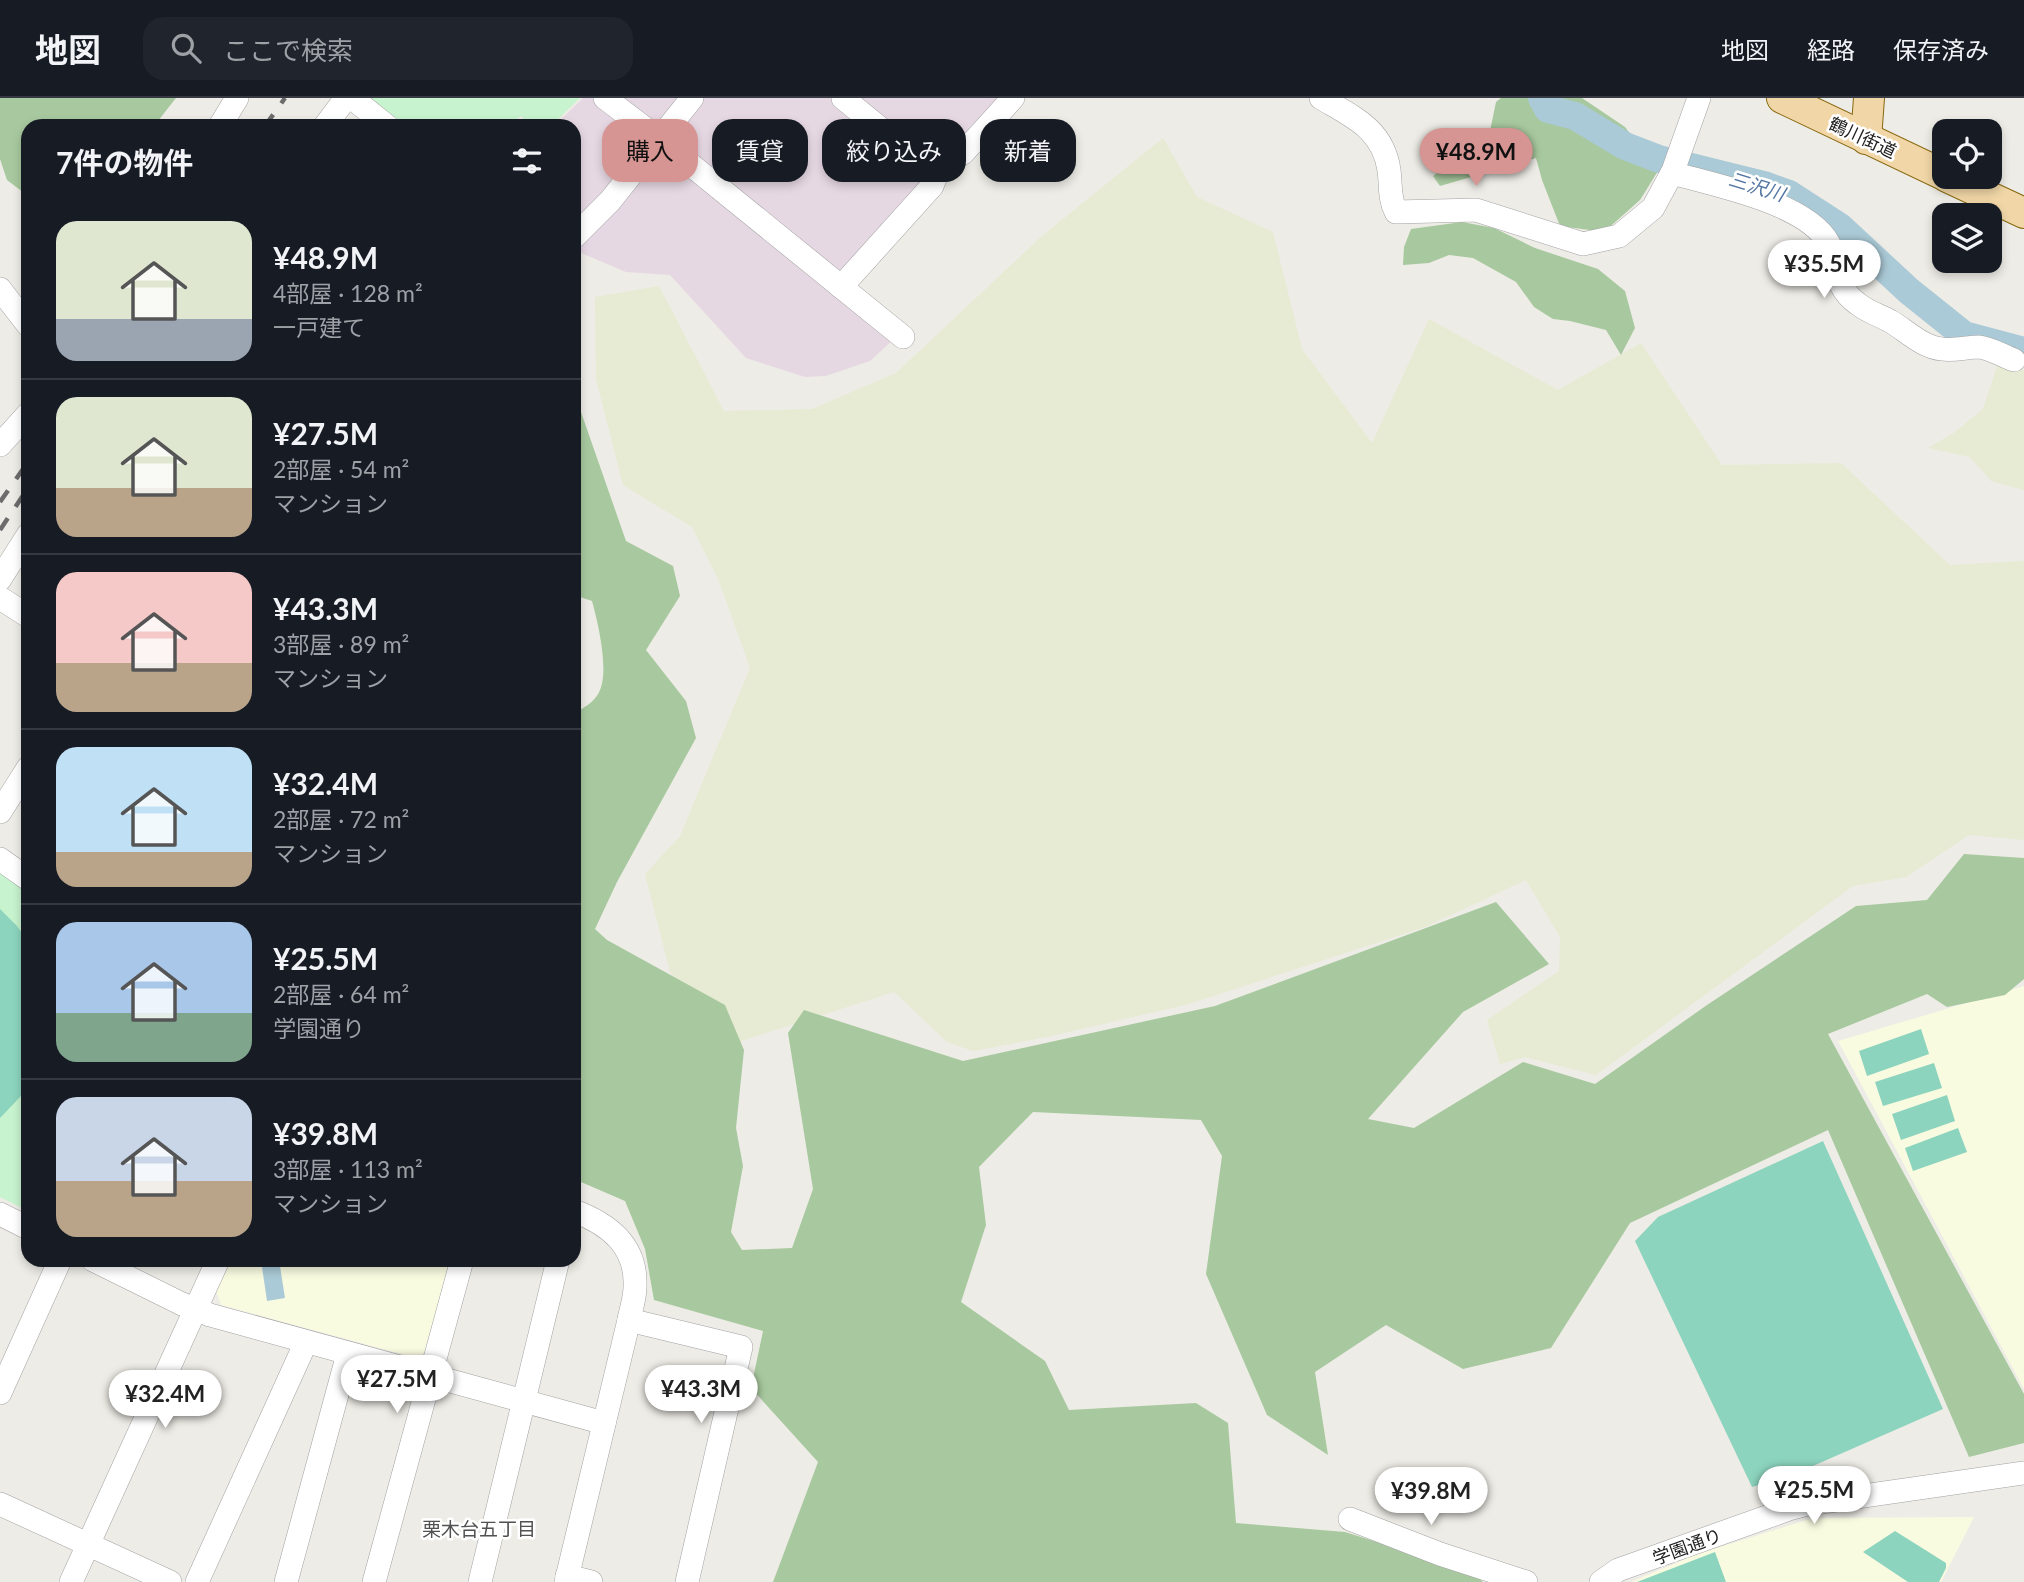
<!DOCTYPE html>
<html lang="ja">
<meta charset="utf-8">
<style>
:root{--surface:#171b24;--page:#20242c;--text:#f1f3f6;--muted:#9ea1a6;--line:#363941;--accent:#d69592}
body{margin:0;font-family:Lato,"Noto Sans JP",sans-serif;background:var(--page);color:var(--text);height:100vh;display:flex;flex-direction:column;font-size:26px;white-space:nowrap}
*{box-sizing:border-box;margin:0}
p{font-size:23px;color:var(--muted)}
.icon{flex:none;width:38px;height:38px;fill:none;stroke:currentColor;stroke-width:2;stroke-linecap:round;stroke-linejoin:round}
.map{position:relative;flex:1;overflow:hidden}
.details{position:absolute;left:21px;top:21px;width:560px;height:1148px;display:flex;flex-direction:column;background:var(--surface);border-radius:21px;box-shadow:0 4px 10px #0003}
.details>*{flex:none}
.banner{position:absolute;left:602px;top:21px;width:665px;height:63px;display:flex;gap:14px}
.tools{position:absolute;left:1932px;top:21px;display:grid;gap:14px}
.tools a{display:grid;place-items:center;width:70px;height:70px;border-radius:14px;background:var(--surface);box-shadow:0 4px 10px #0003;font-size:35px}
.price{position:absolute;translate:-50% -60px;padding:0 16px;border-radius:24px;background:#fff;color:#222;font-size:23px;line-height:46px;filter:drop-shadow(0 2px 4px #0008)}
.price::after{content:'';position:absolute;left:50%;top:42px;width:21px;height:16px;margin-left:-10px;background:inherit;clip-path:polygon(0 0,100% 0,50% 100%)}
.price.on{background:var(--accent);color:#111}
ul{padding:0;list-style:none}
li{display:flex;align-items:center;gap:21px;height:175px;padding:0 35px}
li+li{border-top:2px solid var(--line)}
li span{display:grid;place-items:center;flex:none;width:196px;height:140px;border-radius:21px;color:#555}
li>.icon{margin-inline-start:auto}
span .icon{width:84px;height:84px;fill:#fffc;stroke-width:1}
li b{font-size:30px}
h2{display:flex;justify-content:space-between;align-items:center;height:84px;padding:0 35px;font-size:30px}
.pill{padding:0 24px;border-radius:21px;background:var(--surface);box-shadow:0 4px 10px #0003;font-size:24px;line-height:63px}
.pill.on{background:var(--accent);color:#111}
header{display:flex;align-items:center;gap:42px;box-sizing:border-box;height:98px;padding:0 35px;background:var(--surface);border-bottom:2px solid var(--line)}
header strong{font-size:33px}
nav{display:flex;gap:38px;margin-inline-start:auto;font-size:24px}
.search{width:490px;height:63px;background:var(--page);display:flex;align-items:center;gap:18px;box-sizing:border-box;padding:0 24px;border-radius:21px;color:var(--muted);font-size:26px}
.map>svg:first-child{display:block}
.industrial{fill:#e6d8e3}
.education{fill:#f9fbe1}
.farmland{fill:#e7ebd3}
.forest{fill:#a8c99f}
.park{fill:#c7f3ce}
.pitch{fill:#8cd4be}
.water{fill:#abcad7}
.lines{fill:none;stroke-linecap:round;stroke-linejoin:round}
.river{stroke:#abcad7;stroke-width:28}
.minor-casing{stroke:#a2a2a2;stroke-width:24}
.major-casing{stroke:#886911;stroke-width:32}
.minor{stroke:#fff;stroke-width:23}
.major{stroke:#f1d7a7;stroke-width:30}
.rail{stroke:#6c6c6c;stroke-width:4.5;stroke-dasharray:14 14;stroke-linecap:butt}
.labels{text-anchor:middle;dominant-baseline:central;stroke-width:5;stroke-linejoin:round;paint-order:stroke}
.street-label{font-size:18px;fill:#1e1e1e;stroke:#fff}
.water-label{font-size:19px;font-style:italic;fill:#5577a3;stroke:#fff}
.neighbourhood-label{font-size:19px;fill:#515151;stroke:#fff}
</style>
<header>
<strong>地図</strong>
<div class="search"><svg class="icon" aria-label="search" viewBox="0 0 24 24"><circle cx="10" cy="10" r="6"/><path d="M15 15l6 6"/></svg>ここで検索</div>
<nav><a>地図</a><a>経路</a><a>保存済み</a></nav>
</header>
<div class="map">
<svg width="2024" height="1484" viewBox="0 0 2024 1484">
<rect width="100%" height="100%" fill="#eeece6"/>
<path class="industrial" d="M583 0H999L954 47 925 87 842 176 894 241 870 263 826 278 805 279 746 260 670 177 626 174 574 152V28H554Z"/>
<g class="education">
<path d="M2024 888V1291L1838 943Z"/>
<path d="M230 1162H451L428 1253 416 1260 221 1207 216 1193Z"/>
<path d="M1974 1419 1941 1484H1631L1695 1457 1813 1420Z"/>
</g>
<g class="farmland">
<path d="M1163 40 1197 99 1273 134 1302 251 1372 345 1429 221 1558 292 1641 245 1722 367 1841 365 1950 467 2024 463V742L1969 737 1906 779 1853 788 1596 977 1525 959 1500 966 1487 922 1559 873 1560 839 1526 782 1425 829 1189 906 1047 939 973 953 947 944 894 894 735 945 670 874 645 776 680 738 750 570 719 483 692 429 623 387 596 281 595 199 659 188 724 313 812 311 896 275 1042 138Z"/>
<path d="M1998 265 2024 272V392L1991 383 1970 359 1928 350 1955 334 1983 311Z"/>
</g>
<g class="forest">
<path d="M0 0H176L154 28H28V98L7 82 0 61Z"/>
<path d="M1501 0H1582L1625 29 1658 73 1640 102 1604 134 1560 128 1542 82 1536 60 1440 88 1433 78 1490 33 1496 4Z"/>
<path d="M1462 124 1494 130 1535 150 1598 171 1625 193 1635 230 1621 257 1606 232 1570 223 1553 221 1534 209 1516 184 1473 160 1449 157 1429 165 1403 167 1404 149 1411 131Z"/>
<path d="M574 294 626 443 673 468 680 498 646 552 686 603 696 640 617 784 595 831 607 842 725 907 744 952 736 1030 743 1068 731 1134 742 1152 792 1150 813 1091 788 935 804 912 963 963 1215 908 1496 804 1549 866 1463 914 1368 1021 1414 1030 1523 964 1595 986 1707 907 1856 808 1927 802 1964 756 2024 760V881L2005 897 1947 909 1927 896 1828 936 2024 1296V1345L1969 1359 1828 1032 1630 1125 1551 1250 1463 1271 1386 1227 1315 1274 1328 1357 1267 1317 1206 1176 1222 1058 1201 1022 1033 1014 979 1069 986 1127 961 1204 1045 1263 1069 1312 1196 1305 1228 1325 1236 1425 1345 1434 1472 1474 1483 1484H773L818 1364 751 1290 763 1233 654 1202 645 1151 625 1103 574 1081V616C581 611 591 606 596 599 612 581 598 525 592 503L574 497Z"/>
</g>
<g class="park">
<path d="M370 0H580L551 28H530L521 18 507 28H406Z"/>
<path d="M0 765 28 785V1113L0 1099Z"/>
</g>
<g class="pitch">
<path d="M0 811 17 828 28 844V982L20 999 0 1020Z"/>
<path d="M1921 931 1929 956 1867 978 1859 953Z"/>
<path d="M1934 965 1942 990 1883 1008 1875 984Z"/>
<path d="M1947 997 1955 1023 1901 1042 1892 1016Z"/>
<path d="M1958 1030 1967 1054 1913 1073 1905 1050Z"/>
<path d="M1823 1043 1943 1311 1790 1378 1752 1389 1635 1143 1658 1119Z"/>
<path d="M1895 1433 1946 1465V1470L1939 1484H1908L1863 1454Z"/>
<path d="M1715 1454 1726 1484H1637Z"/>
</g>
<path class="water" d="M261 1162H279L285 1200 267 1203Z"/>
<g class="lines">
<path class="river" d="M1542 0 1548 11 1575 18 1625 48 1659 61 1764 87 1789 96 1840 129 1909 193 1964 237 2024 253"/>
<defs>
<g id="minor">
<path d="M352 0 387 28"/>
<path d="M605 0 659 41 903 239"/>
<path d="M843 0 919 62 941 66 963 55 1013 0"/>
<path d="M1321 0C1353 19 1383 31 1389 72 1391 87 1389 101 1396 114L1476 112 1583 146 1619 138 1653 110 1673 73 1699 0"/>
<path d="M220 28 237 0"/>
<path d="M325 28 346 0"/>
<path d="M1672 75C1714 87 1808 105 1829 146 1841 169 1831 186 1858 206 1868 214 1879 217 1890 223 1907 233 1922 249 1942 251 1954 253 1967 249 1979 249 1990 250 2003 258 2014 262"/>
<path d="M574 139 610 103 692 0"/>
<path d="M841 189 932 88 941 66"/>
<path d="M0 191 28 227"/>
<path d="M0 347 28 316"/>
<path d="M0 481 28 437"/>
<path d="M0 500 28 518"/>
<path d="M0 714 28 670"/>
<path d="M0 761 28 781"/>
<path d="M0 1116 28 1130"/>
<path d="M93 1162 182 1206 210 1217 604 1325"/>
<path d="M629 1222 741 1249 687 1484"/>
<path d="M0 1295 60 1162"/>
<path d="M0 1406 170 1484"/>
<path d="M1350 1421 1440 1456 1526 1484"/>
<path d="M567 1478 591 1484"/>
<path d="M71 1484 218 1162"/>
<path d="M197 1484 306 1244"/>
<path d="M286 1484 348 1256"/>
<path d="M374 1484 462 1162"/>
<path d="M480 1484 558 1162"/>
<path d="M566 1484 629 1222C631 1211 635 1200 635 1189 637 1148 609 1126 574 1113"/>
<path d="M1601 1484 1618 1472 1789 1411 1808 1406 2024 1375"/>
</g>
<g id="major">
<path d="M1782 0 1944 77"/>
<path d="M1866 41 1869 0"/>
<path d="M1947 79 2024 115"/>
</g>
</defs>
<use href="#minor" class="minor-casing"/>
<use href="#major" class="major-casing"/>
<use href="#minor" class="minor"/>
<use href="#major" class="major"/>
<g class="rail">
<path d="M265 28 285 0"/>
<path d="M0 404 28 364"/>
<path d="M0 432 28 390"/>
</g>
</g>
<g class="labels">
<g class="street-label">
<text transform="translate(1863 39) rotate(25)">鶴川街道</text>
<text transform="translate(1687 1448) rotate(-20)">学園通り</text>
</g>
<g class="water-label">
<text transform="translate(1757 88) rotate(17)">三沢川</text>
</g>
<g class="neighbourhood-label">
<text x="479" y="1430">栗木台五丁目</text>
</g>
</g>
</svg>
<div class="tools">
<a><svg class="icon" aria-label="locate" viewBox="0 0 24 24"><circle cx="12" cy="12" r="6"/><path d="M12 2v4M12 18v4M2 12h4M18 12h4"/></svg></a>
<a><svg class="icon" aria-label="layers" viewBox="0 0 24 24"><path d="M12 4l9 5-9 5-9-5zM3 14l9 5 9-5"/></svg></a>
</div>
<b class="price on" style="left:1476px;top:90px">¥48.9M</b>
<b class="price" style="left:1824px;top:202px">¥35.5M</b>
<b class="price" style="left:397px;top:1317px">¥27.5M</b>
<b class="price" style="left:701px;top:1327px">¥43.3M</b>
<b class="price" style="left:165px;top:1332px">¥32.4M</b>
<b class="price" style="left:1814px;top:1428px">¥25.5M</b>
<b class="price" style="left:1431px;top:1429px">¥39.8M</b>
<div class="banner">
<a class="pill on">購入</a>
<a class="pill">賃貸</a>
<a class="pill">絞り込み</a>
<a class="pill">新着</a>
</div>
<section class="details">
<h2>7件の物件<svg class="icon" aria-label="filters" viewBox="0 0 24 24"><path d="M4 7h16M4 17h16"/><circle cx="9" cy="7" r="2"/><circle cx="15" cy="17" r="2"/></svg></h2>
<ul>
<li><span style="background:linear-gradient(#dfe7d0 70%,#9aa5b1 0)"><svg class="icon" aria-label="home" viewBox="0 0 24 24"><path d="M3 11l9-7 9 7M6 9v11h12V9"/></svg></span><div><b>¥48.9M</b><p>4部屋 · 128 m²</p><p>一戸建て</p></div></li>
<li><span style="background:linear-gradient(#dfe7d0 65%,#b9a48a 0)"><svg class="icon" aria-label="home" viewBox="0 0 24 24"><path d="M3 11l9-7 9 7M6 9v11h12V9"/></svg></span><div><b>¥27.5M</b><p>2部屋 · 54 m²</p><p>マンション</p></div></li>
<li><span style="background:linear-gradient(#f6c9c9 65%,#b9a48a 0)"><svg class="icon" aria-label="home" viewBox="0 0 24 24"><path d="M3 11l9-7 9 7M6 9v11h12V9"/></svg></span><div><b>¥43.3M</b><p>3部屋 · 89 m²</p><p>マンション</p></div></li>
<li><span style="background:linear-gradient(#bfe0f5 75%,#b9a48a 0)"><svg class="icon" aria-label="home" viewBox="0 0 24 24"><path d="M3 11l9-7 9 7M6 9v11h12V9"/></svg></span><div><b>¥32.4M</b><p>2部屋 · 72 m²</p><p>マンション</p></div></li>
<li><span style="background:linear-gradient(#a9c7e8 65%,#7fa58c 0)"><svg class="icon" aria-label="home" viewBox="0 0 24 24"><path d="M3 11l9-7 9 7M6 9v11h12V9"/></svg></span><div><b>¥25.5M</b><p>2部屋 · 64 m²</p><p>学園通り</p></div></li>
<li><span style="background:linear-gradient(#c9d6e8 60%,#b9a48a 0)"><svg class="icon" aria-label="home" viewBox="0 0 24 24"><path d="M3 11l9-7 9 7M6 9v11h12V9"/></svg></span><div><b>¥39.8M</b><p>3部屋 · 113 m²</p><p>マンション</p></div></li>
</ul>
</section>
</div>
